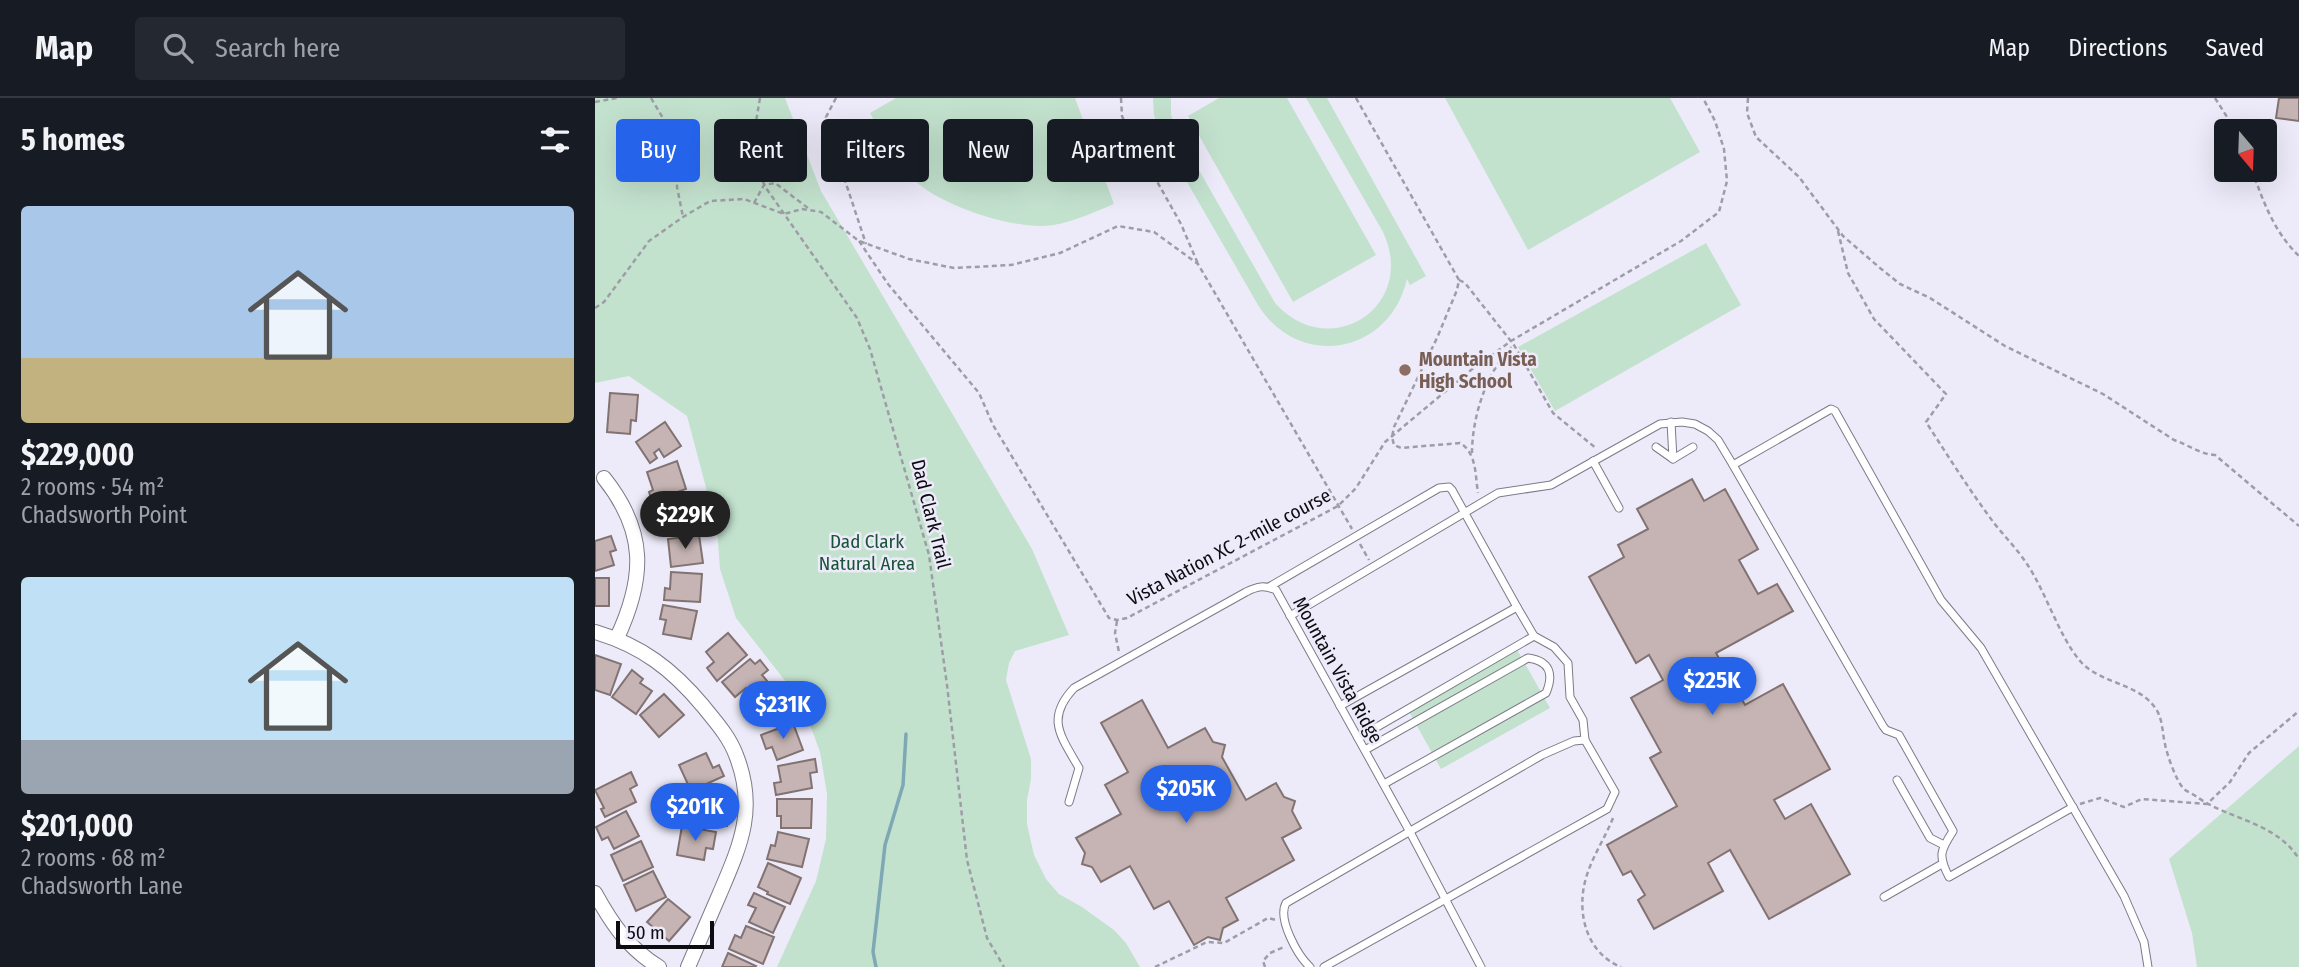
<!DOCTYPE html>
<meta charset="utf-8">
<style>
:root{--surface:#171b24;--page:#242831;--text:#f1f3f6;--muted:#9ea1a6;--line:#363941;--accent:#2563eb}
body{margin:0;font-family:"Fira Sans Condensed",sans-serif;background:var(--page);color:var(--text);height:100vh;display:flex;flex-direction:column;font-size:26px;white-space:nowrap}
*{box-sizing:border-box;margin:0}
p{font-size:23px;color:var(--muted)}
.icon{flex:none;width:38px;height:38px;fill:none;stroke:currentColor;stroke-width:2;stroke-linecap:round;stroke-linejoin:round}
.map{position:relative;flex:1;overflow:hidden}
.panel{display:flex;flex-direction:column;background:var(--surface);width:595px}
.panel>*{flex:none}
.top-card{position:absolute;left:21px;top:21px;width:665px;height:63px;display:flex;gap:14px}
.needle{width:46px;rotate:161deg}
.controls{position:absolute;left:1619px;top:21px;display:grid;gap:14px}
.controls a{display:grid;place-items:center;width:63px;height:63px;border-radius:7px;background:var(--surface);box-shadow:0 7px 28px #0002;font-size:35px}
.scale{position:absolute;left:21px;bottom:18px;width:98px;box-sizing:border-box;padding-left:7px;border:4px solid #0d0c11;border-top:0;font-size:19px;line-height:24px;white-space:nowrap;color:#0d0c11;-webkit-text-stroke:5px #edebf9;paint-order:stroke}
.price{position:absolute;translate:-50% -60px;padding:0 16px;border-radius:24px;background:var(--accent);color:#fff;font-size:23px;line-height:46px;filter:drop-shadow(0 2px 4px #0008)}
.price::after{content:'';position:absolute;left:50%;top:42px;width:21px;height:16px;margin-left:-10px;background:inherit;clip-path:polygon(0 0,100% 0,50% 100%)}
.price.selected{background:#222;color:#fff}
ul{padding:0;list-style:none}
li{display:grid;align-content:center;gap:14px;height:371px;padding:0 21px}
li span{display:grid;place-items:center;height:217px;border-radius:7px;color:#555}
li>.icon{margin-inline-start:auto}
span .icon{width:126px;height:126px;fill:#fffc;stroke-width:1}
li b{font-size:30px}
h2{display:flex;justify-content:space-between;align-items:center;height:84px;padding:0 21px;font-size:30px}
.pill{padding:0 24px;border-radius:7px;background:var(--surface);box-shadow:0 7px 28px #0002;font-size:24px;line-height:63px}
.pill.selected{background:var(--accent);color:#fff}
header{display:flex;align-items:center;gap:42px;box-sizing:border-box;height:98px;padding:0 35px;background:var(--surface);border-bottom:2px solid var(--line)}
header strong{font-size:33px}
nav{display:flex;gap:38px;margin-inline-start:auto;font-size:24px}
.search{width:490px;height:63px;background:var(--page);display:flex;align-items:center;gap:18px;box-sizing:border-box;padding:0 24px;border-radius:7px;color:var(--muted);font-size:26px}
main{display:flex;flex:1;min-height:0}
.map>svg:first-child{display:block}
.green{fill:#c3e2ce}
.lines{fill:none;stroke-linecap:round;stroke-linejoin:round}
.stream{stroke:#7fa8b5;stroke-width:3.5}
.building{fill:#c5b4b3;stroke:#827372;stroke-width:2}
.service-casing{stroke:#7d7b88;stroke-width:9}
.minor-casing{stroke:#7d7b88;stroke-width:16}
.path{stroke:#9e9da7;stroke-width:2.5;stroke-dasharray:5 3.5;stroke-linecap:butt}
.service{stroke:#fff;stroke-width:7}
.minor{stroke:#fff;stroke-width:14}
.education-dot{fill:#8d6e63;stroke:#edebf9;stroke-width:2.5}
.labels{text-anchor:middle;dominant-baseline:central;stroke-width:5;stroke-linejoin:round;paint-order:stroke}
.education-label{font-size:19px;font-weight:bold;fill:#785e54;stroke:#edebf9;text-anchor:start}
.street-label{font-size:19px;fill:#0d0c11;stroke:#edebf9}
.park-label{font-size:19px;fill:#195336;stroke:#edebf9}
</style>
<header>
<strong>Map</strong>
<div class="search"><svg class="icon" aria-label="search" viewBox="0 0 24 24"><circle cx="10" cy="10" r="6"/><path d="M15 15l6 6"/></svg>Search here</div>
<nav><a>Map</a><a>Directions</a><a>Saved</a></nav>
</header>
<main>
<section class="panel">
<h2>5 homes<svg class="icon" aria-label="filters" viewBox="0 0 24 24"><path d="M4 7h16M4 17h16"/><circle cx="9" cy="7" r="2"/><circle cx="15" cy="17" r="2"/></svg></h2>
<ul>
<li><span style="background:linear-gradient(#a9c7e8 70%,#c2b280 0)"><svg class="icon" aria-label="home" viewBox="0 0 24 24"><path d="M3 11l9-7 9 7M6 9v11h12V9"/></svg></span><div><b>$229,000</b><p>2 rooms · 54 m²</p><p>Chadsworth Point</p></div></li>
<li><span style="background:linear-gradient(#bfe0f5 75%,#9aa5b1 0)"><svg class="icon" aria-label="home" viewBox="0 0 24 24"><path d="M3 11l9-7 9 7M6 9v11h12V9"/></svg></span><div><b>$201,000</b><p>2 rooms · 68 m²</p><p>Chadsworth Lane</p></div></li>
</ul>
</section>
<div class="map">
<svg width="1704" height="869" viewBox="0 0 1704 869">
<rect width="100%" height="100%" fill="#edebf9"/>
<g class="green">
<path d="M0 0H190L226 93 437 451 474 537 420 553 414 565 411 582 436 661V681L432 702V726L439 757 451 781 464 796 487 809 519 832 531 845 545 869H182L221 783 231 741 232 696 225 654 211 616 191 584 141 520 125 471 122 431 92 318 34 278 0 285Z"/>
<path d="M301 0H480L519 106C497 115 472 127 448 128 412 129 345 107 319 82 300 63 288 38 275 15Z"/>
<path d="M558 0H576V17L581 32 680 205C735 266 823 208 788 134L711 0H732L831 178 815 187 812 181C795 256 704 273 663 207L566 39 559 17Z"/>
<path d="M624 0H692L781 157 698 204 593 18Z"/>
<path d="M850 0H1075L1105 54 933 152Z"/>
<path d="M1111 145 1146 207 960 313 923 249Z"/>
<path d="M921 550 955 610 846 671 812 610Z"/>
<path d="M1704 648V869H1602L1597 835 1574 761Z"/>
</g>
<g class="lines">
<path class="stream" d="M281 869 278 854 290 747 308 687 311 636"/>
</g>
<g class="building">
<path d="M1684 0H1704V23L1681 20Z"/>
<path d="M15 295 43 297 41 323 36 322 35 336 12 334Z"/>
<path d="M70 324 86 348 69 359 64 351 59 355 62 360 55 365 41 344Z"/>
<path d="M82 363 91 391 57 403 54 394 58 392 52 374Z"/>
<path d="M1097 381 1109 403 1130 391 1163 451 1144 462 1163 496 1182 486 1198 513 1121 555 1150 607 1188 586 1235 671 1179 702 1190 721 1216 706 1255 776 1174 821 1135 752 1113 765 1128 793 1059 831 1043 802 1050 797 1036 773 1028 777 1012 747 1082 708 1055 660 1066 654 1036 600 1068 582 1054 557 1041 565 994 479 1029 459 1023 447 1053 431 1042 411Z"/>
<path d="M96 399 105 427 85 434 83 427 69 431 62 410Z"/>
<path d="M104 437 108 465 76 469 73 441Z"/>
<path d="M16 438 21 452 15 454 19 467 0 473V443Z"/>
<path d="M76 474 107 476 105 504 69 502 70 490 75 491Z"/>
<rect x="0" y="480" width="14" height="28"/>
<path d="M68 507 102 513 96 541 68 536 71 522 65 521Z"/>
<path d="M133 535 152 557 122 583 112 570 119 564 111 554Z"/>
<path d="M0 557 26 566 15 597 0 592Z"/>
<path d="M155 561 160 566 165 562 173 572 167 577 173 584 157 597 151 590 140 599 127 584Z"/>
<path d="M37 572 48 581 45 585 57 593 41 616 17 599Z"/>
<path d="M69 596 89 617 64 639 45 617Z"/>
<path d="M547 602 573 650 610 630 618 644 630 647 627 659 651 702 681 685 689 699 700 703 697 713 706 730 687 740 699 762 631 800 643 822 628 830 625 842 613 839 599 847 574 803 559 811 535 768 506 784 497 769 487 766 490 755 481 740 526 716 510 687 533 674 506 625Z"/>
<path d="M198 625 208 652 182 662 177 649 171 651 166 637Z"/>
<path d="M111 655 118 670 124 667 129 678 96 693 84 667Z"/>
<path d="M220 661 222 674 215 675 217 690 181 697 179 685 186 684 183 668Z"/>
<path d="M36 674 42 687 35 691 41 704 10 719 6 711 9 710 0 692Z"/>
<path d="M100 696 127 698 126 718H133L132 728 97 726Z"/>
<path d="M182 701H217L216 730H186V718H182Z"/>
<path d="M31 713 44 738 19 751 13 739 7 742 1 729Z"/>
<path d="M87 728 121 734 118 751 111 750 109 762 82 757Z"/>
<path d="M183 734 214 741 207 769 172 761 176 747 180 748Z"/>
<path d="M46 743 58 769 28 783 16 757Z"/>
<path d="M173 765 206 780 195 806 172 796 173 794 163 789Z"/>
<path d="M58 773 71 799 41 813 29 787Z"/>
<path d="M159 795 190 809 178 835 154 824 161 810 153 807Z"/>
<path d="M73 801 95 819 74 843 52 824Z"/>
<path d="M151 828 179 839 168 866 134 851 140 837 146 840Z"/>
<path d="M133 855 161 868 160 869H127Z"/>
</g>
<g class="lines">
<defs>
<g id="service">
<path d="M1076 324 1078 361"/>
<path d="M1061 349 1078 361 1098 349"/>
<path d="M998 363 1024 410"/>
<path d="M1138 367 1288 628 1291 632 1304 637 1358 733C1345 753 1343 758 1354 779L1478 709"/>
<path d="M674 489 844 390 854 389 857 392 922 509 745 608"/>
<path d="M695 518 903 395 956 387 1065 326 1087 324 1100 326 1113 333 1123 342 1138 367 1236 311 1240 313 1346 502 1386 550 1529 798 1549 844 1553 869"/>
<path d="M763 640 939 538"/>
<path d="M770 652 933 560C955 563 959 576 951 595L789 686"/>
<path d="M1302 682 1335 740 1349 747"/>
<path d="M474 704 484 670C466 638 450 621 479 590L651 494C663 488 669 487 681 492L815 734 886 869"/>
<path d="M1289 799 1347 766"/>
<path d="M715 869C703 858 682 821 691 805L947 657 979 643 990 642"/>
<path d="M729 869 1012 711 1020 694 990 642 988 622 975 599 973 565 959 549 939 538 922 509"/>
</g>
<g id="minor">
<path d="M9 380C52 434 50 480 22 540"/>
<path d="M0 534C47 548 77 571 108 608 120 623 134 638 141 657 162 710 146 746 125 795 114 820 104 844 93 869"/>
<path d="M0 795C17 826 34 851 64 869"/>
</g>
</defs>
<use href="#service" class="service-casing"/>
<use href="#minor" class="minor-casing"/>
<g class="path">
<path d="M56 0 81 42 82 89 88 119"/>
<path d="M165 0C159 37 153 55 171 90L262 220 275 251 334 457 352 587 372 762 392 840 409 869"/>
<path d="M241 0 231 19 233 31 271 146"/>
<path d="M526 0 527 18 533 32 586 126 603 166"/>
<path d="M761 0 864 182 862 192 842 240 799 329 797 339 799 347 806 350 865 345C882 355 880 377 883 395"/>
<path d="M1153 0 1152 15 1161 39 1204 79 1248 138 1285 170 1305 186 1335 200 1410 248 1508 296 1579 342C1594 347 1604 356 1620 357L1704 428"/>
<path d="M1620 0 1641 33"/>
<path d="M0 4 22 0"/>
<path d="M1657 72C1668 103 1679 134 1704 158"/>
<path d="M159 105 169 87 180 85 213 110"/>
<path d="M1243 133 1253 175 1279 221 1351 296 1331 324C1353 358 1375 393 1399 425 1410 439 1423 452 1432 466 1452 496 1464 539 1486 564 1506 586 1544 585 1561 611 1568 622 1567 634 1570 646 1572 657 1581 682 1588 690 1592 694 1598 696 1602 699 1635 722 1681 724 1704 761"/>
<path d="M264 143 293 186 384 295 398 327 514 520 522 522 532 520 743 408 761 390 790 344 876 272 916 243 1086 143 1124 114 1132 83 1129 51 1120 23 1108 0"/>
<path d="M864 182 870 185 919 247 958 315 1002 351"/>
<path d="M0 210 9 204 54 143 88 119 115 103 149 101 189 116 207 111 226 114 264 143 314 161 359 170 416 167 465 155 523 128 559 134 603 166 757 431"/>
<path d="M877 355C877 319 892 271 919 247"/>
<path d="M765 446 774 462"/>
<path d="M522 523 520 535 524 554"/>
<path d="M1485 706 1505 700 1529 709 1547 701 1612 706 1635 684 1654 655 1704 613"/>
<path d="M1018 720C1010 740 997 759 991 780 981 814 991 855 1026 869"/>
<path d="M560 869 612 844 629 845 673 820 681 822"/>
<path d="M670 869 668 863 675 855 689 849"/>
</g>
<use href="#service" class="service"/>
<use href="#minor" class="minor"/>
</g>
<circle class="education-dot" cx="810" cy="272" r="7"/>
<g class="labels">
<g class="education-label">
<text x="824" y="261">Mountain Vista<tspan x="824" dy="22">High School</tspan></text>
</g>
<g class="street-label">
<text transform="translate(336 416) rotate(76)">Dad Clark Trail</text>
<text transform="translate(634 449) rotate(-28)">Vista Nation XC 2-mile course</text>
<text transform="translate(743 572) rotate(61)">Mountain Vista Ridge</text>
</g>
<g class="park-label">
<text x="272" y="443">Dad Clark<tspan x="272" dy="22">Natural Area</tspan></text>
</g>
</g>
</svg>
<div class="controls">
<a><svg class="needle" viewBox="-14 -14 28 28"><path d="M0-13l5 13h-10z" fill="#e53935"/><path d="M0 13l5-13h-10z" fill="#9ea1a6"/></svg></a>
</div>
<div class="scale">50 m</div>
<b class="price selected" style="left:90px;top:453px">$229K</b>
<b class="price" style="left:1117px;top:619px">$225K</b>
<b class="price" style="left:188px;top:643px">$231K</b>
<b class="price" style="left:591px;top:727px">$205K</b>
<b class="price" style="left:100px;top:745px">$201K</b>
<div class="top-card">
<a class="pill selected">Buy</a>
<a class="pill">Rent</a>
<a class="pill">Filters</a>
<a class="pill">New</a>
<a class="pill">Apartment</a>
</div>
</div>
</main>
